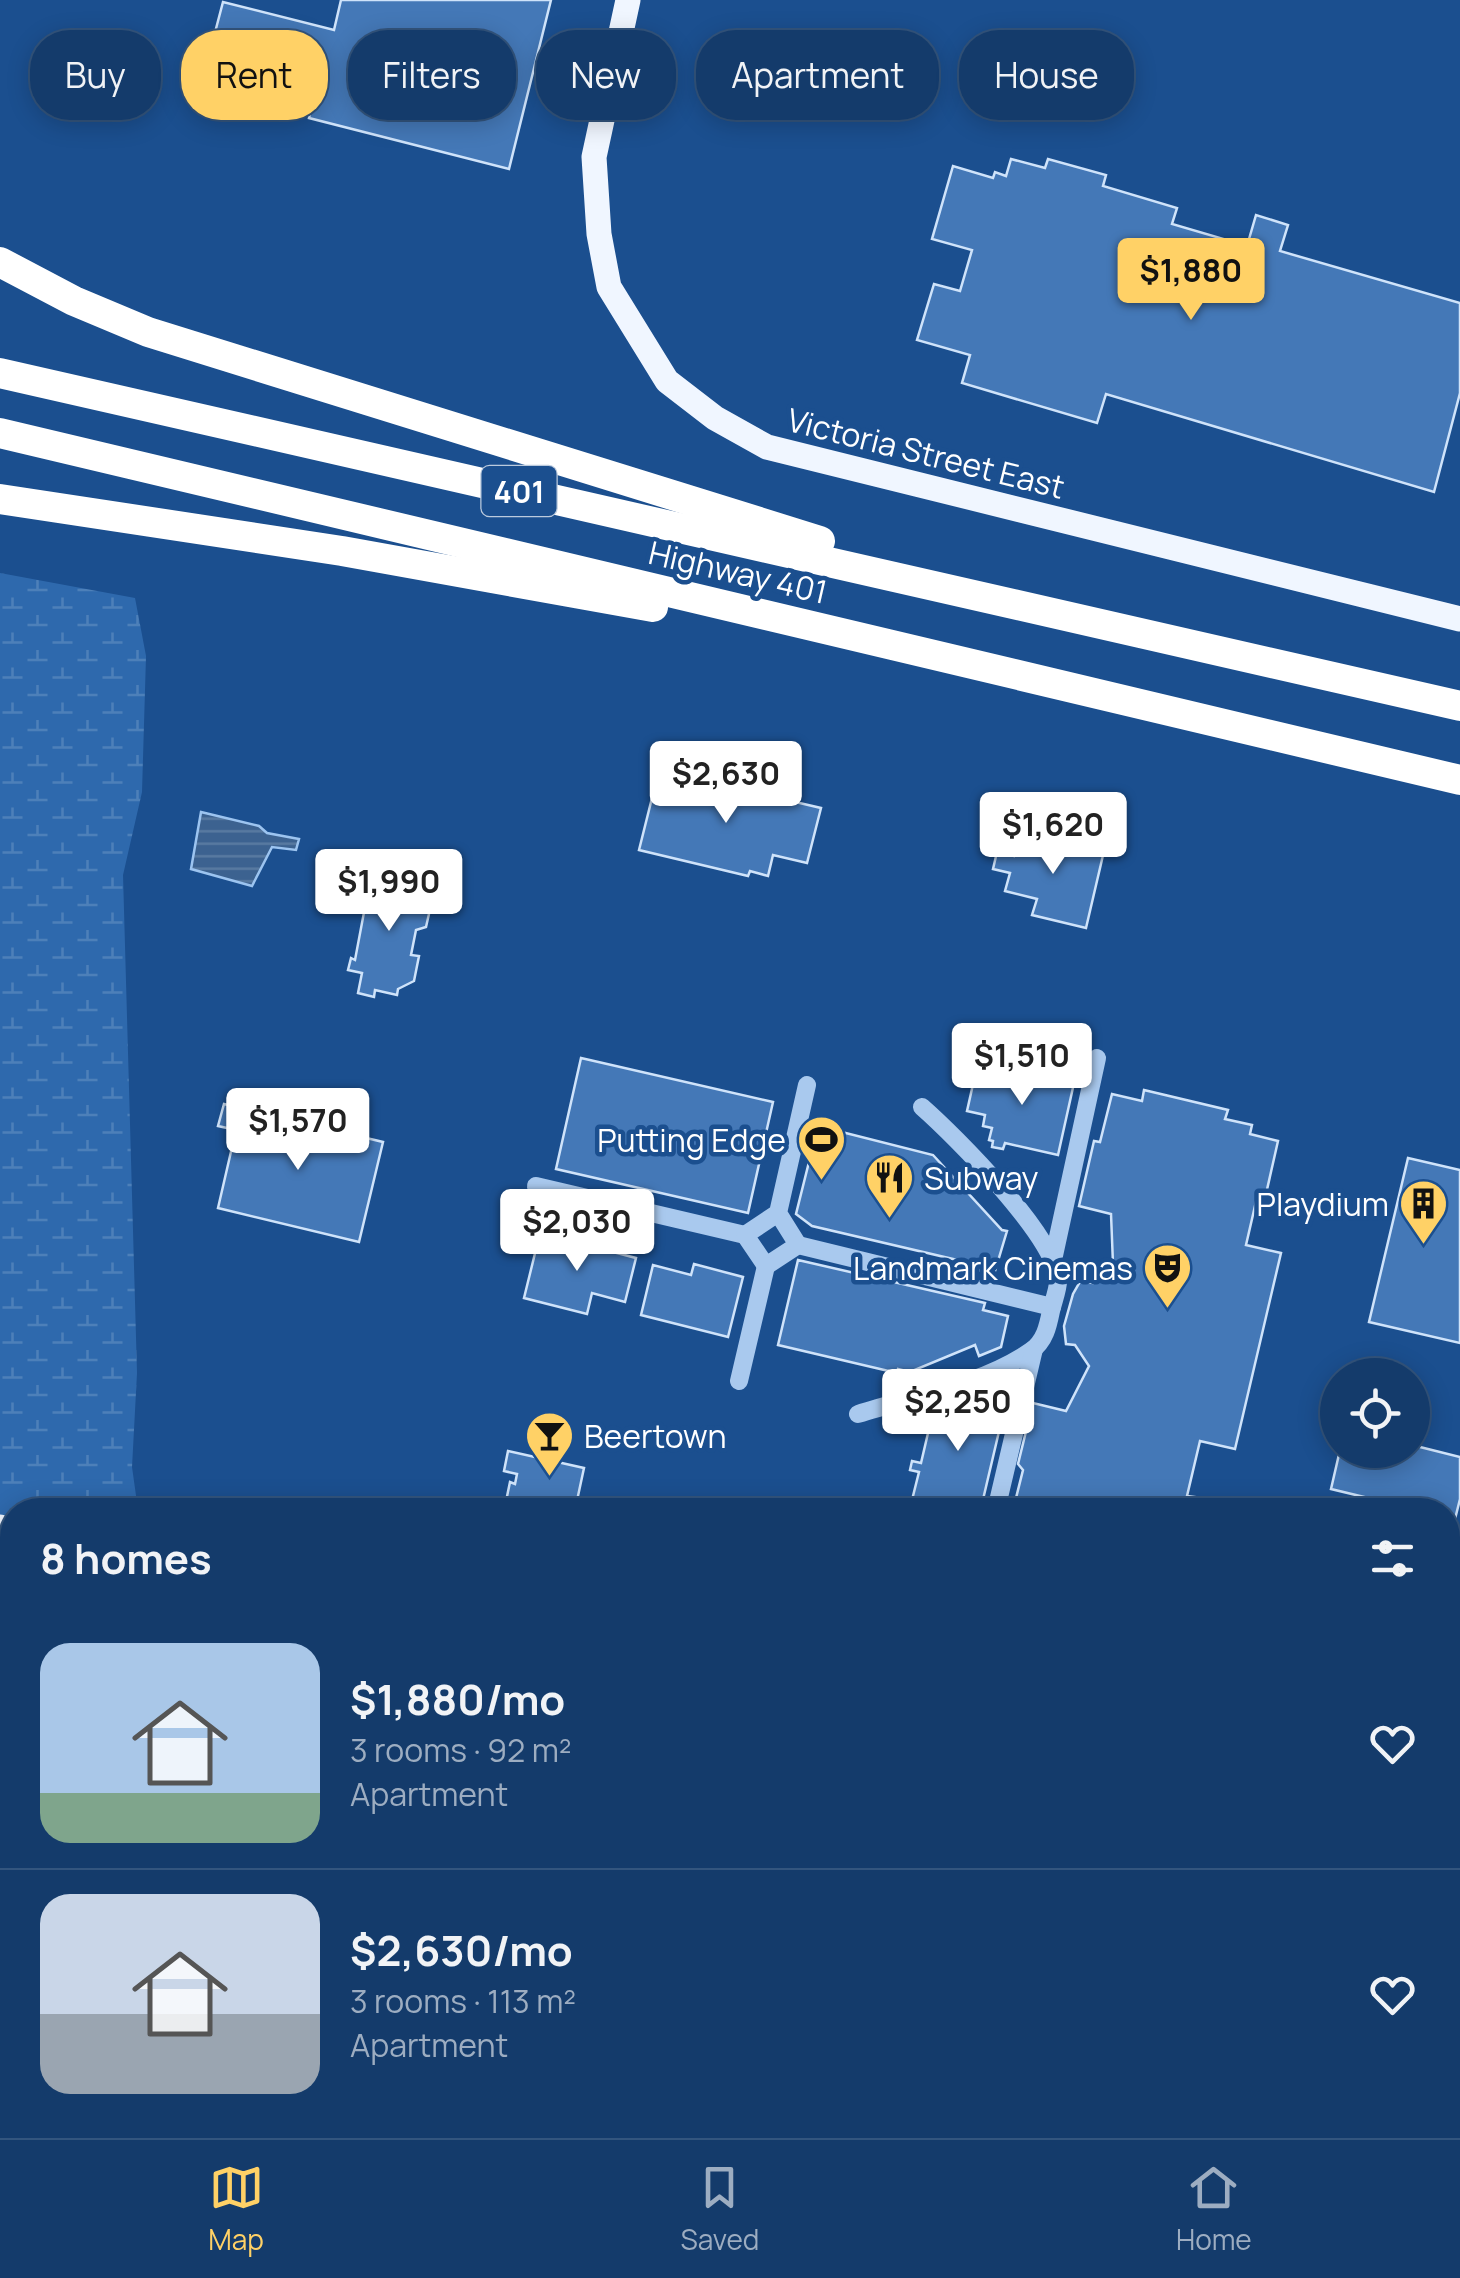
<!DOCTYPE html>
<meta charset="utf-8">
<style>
:root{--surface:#143b6b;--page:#214673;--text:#f1f3f6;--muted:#9dadc1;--line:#33557e;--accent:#ffd166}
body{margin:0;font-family:Manrope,sans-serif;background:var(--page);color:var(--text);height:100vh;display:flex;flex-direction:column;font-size:38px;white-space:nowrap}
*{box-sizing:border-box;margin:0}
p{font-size:32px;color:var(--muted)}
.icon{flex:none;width:55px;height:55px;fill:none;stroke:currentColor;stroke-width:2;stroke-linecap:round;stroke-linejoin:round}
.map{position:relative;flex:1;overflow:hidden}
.side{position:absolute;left:0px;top:1498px;width:1460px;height:642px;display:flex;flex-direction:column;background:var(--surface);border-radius:40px 40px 0 0;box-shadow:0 5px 25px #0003,0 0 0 2px var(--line)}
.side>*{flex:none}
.hud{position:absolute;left:30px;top:30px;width:1400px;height:90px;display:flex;gap:20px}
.controls{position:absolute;left:1320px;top:1358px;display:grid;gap:20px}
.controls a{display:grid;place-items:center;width:110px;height:110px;border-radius:50%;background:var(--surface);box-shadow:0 5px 25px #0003,0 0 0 2px var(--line);font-size:50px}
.price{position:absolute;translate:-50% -85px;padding:0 22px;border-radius:10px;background:#fff;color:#222;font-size:32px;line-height:65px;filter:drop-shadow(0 2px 5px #0008)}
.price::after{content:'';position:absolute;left:50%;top:60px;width:30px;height:22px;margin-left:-15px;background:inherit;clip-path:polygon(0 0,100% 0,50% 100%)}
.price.active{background:var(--accent);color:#111}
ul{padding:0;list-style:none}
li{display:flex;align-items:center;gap:30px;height:250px;padding:0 40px}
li+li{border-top:2px solid var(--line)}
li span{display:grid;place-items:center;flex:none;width:280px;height:200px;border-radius:30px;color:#555}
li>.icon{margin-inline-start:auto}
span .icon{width:120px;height:120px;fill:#fffc;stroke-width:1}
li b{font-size:42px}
h2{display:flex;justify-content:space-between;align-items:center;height:120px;padding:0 40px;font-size:42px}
.chip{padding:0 35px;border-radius:40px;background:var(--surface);box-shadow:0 5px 25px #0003,0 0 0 2px var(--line);font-size:35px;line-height:90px}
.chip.active{background:var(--accent);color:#111}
.dock{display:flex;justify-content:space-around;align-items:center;height:140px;border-top:2px solid var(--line);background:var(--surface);font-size:28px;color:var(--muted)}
.dock a{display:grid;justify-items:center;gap:5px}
.dock .active{color:var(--accent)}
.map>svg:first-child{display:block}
.wetland{fill:url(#wetland-marsh)}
.water{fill:url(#water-rules);stroke:#9cc4f0;stroke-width:2.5}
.building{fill:#4478b7;stroke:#cfe3fa;stroke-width:2.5}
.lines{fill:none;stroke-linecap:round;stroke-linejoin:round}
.minor{stroke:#a9c9ee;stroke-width:18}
.major{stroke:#f0f6ff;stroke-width:25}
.highway{stroke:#fff;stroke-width:30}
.labels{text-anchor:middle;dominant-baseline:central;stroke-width:9;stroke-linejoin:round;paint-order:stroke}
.shield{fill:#1b4f8f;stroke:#bbcadd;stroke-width:2.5}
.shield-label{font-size:30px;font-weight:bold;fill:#fff}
.street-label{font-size:32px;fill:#fff;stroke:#1b4f8f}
.poi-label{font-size:32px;fill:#fff;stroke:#1b4f8f;text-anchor:end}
</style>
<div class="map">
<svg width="1460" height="2138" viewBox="0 0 1460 2138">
<defs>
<pattern id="wetland-marsh" width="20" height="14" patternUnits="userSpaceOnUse" patternTransform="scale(2.5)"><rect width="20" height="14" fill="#2e69ad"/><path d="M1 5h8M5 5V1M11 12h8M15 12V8" fill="none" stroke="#4d80b9"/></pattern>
<pattern id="water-rules" width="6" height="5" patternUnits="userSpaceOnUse" patternTransform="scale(2.5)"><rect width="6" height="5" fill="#3c6290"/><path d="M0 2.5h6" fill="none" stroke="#597aa1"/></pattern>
</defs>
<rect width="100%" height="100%" fill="#1b4f8f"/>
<path class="wetland" d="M0 573 135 598 146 656 142 792 123 875 137 1373 132 1467 138 1510H12V2128H163L167 2138H0Z"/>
<path class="water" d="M201 812 259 826 267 833 299 839 296 850 272 847 252 886 191 869Z"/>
<g class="building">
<path d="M341 0H551L509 169 309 118 311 110 202 82 223 2 334 30Z"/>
<path d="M1011 159 1045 168 1048 159 1106 175 1103 186 1177 208 1172 224 1247 246 1256 215 1288 225 1280 251 1460 303V393L1434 492 1106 394 1097 423 962 383 970 355 917 340 934 284 960 291 972 250 932 239 953 166 993 178 995 172 1006 176Z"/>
<path d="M659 770 821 808 807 863 773 855 768 876 750 871 748 876 639 850Z"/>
<path d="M1020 831 1104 851 1086 928 1032 915 1037 899 1005 891 1010 873 993 869 997 852 1014 856Z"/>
<path d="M372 870 421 881 416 902 431 905 426 927 416 930 411 955 419 956 414 981 398 989 397 995 375 990 374 997 358 993 362 973 348 970 351 958 355 960Z"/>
<path d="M581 1058 773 1102 748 1213 556 1169Z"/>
<path d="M990 1064 1074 1083 1058 1155 1005 1143 1003 1149 992 1147 993 1141 989 1140 992 1128 983 1126 985 1115 967 1111 976 1071 988 1073Z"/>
<path d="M1144 1090 1228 1110 1225 1119 1252 1125 1250 1134 1278 1141 1266 1194 1258 1193 1246 1245 1281 1253 1235 1449 1200 1441 1187 1496 1195 1497 1192 1510H1013L1023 1470 1018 1464 1033 1403 1066 1411 1089 1366 1075 1345 1066 1344 1064 1326 1073 1294 1081 1280 1093 1283 1113 1264 1111 1214 1079 1206 1094 1141 1100 1142 1112 1094 1142 1101Z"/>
<path d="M224 1104 383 1142 359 1242 218 1208 236 1130 218 1126Z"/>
<path d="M818 1126 933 1155 1002 1230 1007 1231 995 1271 984 1274 976 1267 953 1259 812 1226 796 1214Z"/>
<path d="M1408 1158 1460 1170V1343L1369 1322Z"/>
<path d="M540 1233 636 1258 625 1302 592 1293 587 1314 524 1298Z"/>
<path d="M798 1260 985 1303 983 1310 1008 1316 1001 1347 979 1356 975 1345 910 1372 898 1369 897 1373 778 1345Z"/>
<path d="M694 1264 743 1277 728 1337 641 1315 653 1265 691 1275Z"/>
<path d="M963 1396 1005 1406 981 1508 970 1506 969 1510H953L912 1500 919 1472 910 1470 912 1461 921 1463 936 1399 961 1405Z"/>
<path d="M1412 1445 1460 1457V1499L1455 1519 1448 1517V1510H1418L1331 1489 1340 1450H1412Z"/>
<path d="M508 1451 584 1468 575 1510H509L510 1507 505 1506 510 1482 515 1484 517 1474 504 1471Z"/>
<path d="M1448 1616 1460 1619 1456 1657 1448 1655Z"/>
<path d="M1072 2128H1200L1248 2138H1069Z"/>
</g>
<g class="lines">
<g class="minor">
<path d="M536 1186 745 1235"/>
<path d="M778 1213 798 1245 766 1266 745 1235 778 1213 807 1085"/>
<path d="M798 1245 1052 1307"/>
<path d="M1053 1260 1097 1058"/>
<path d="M739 1381 766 1266"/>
<path d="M858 1414C914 1396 982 1385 1031 1351 1045 1341 1048 1326 1051 1311 1053 1302 1058 1290 1058 1281 1057 1238 955 1136 922 1107"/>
<path d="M996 1510 1034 1349"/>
<path d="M675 2138 677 2128"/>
</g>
<g class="major">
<path d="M628 0 594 157 599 234 609 287 667 381 715 418 767 447 1460 619"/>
<path d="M0 1527 12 1529"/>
<path d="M0 1562 12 1563"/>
<path d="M1448 1816 1460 1821"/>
<path d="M1448 1853 1460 1856"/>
<path d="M1448 2064 1460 2012"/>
<path d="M1430 2138 1433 2128"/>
</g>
<g class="highway">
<path d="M0 262 74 301 148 332 820 541"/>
<path d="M0 373 1460 706"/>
<path d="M0 433 1460 780"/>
<path d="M0 499 342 551 653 607"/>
</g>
</g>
<defs>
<symbol id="stadium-pin" viewBox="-11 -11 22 30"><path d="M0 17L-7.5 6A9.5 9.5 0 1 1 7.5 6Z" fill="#ffd166" stroke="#1b4f8f"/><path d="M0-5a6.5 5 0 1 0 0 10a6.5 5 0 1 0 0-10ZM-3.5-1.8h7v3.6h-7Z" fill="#111"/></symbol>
<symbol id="restaurant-pin" viewBox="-11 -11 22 30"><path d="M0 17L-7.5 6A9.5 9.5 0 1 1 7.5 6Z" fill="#ffd166" stroke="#1b4f8f"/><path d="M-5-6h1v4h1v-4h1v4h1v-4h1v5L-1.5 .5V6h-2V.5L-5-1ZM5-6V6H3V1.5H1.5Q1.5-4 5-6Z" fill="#111"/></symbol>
<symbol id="building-pin" viewBox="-11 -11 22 30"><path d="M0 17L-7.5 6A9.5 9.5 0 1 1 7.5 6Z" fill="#ffd166" stroke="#1b4f8f"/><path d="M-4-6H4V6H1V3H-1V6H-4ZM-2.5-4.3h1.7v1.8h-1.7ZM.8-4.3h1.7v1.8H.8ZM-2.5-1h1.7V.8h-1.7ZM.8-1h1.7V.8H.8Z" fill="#111"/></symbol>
<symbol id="theatre-pin" viewBox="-11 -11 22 30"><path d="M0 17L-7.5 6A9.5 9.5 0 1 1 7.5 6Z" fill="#ffd166" stroke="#1b4f8f"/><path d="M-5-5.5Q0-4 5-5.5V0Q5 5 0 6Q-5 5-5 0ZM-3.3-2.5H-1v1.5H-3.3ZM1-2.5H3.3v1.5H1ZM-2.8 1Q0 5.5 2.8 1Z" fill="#111"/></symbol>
<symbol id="bar-pin" viewBox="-11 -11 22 30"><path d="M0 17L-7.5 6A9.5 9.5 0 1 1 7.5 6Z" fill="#ffd166" stroke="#1b4f8f"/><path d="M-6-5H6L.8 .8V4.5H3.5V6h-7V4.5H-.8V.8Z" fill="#111"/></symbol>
</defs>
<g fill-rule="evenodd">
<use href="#stadium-pin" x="794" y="1112" width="55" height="75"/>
<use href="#restaurant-pin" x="862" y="1150" width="55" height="75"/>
<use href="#building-pin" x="1396" y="1176" width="55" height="75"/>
<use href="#theatre-pin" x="1140" y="1240" width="55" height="75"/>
<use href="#bar-pin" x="522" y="1408" width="55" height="75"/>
</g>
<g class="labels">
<rect class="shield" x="481.5" y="466" width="75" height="50" rx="8"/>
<g class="shield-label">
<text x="519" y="491">401</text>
</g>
<g class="street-label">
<text transform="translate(926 453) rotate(14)">Victoria Street East</text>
<text transform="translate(738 572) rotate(13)">Highway 401</text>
</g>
<g class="poi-label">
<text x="786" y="1140">Putting Edge</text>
<text x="924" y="1178" text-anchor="start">Subway</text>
<text x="1389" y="1204">Playdium</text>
<text x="1133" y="1268">Landmark Cinemas</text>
<text x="584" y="1436" text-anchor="start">Beertown</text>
</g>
</g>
</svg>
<div class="controls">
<a><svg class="icon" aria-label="locate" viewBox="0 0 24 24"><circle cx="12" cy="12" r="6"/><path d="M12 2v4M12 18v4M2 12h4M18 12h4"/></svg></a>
</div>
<b class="price active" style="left:1191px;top:323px">$1,880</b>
<b class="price" style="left:726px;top:826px">$2,630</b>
<b class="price" style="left:1053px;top:877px">$1,620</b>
<b class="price" style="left:389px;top:934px">$1,990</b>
<b class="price" style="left:1022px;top:1108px">$1,510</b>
<b class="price" style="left:298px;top:1173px">$1,570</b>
<b class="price" style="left:577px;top:1274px">$2,030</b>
<b class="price" style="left:958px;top:1454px">$2,250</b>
<div class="hud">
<a class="chip">Buy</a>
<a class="chip active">Rent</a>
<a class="chip">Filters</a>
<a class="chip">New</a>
<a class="chip">Apartment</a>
<a class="chip">House</a>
</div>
<section class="side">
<h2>8 homes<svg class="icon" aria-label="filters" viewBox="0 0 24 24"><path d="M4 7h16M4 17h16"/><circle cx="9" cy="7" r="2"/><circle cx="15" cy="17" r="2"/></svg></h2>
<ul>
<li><span style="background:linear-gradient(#a9c7e8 75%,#7fa58c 0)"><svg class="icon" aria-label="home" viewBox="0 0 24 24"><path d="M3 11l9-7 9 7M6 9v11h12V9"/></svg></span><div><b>$1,880/mo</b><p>3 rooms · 92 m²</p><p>Apartment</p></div><svg class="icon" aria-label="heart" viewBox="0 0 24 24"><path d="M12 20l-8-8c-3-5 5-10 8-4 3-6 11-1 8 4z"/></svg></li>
<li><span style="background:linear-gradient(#c9d6e8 60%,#9aa5b1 0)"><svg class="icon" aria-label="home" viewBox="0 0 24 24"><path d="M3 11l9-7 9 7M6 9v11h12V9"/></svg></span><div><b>$2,630/mo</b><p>3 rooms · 113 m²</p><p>Apartment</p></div><svg class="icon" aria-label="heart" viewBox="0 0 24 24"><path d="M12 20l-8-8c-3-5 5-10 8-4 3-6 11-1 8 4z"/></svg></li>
</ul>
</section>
</div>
<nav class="dock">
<a class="active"><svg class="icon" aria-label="map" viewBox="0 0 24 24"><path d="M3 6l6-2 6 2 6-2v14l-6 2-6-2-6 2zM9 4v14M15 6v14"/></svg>Map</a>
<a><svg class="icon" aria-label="saved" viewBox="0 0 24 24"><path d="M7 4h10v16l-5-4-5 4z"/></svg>Saved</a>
<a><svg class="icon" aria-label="home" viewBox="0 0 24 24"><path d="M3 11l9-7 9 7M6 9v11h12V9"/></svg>Home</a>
</nav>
